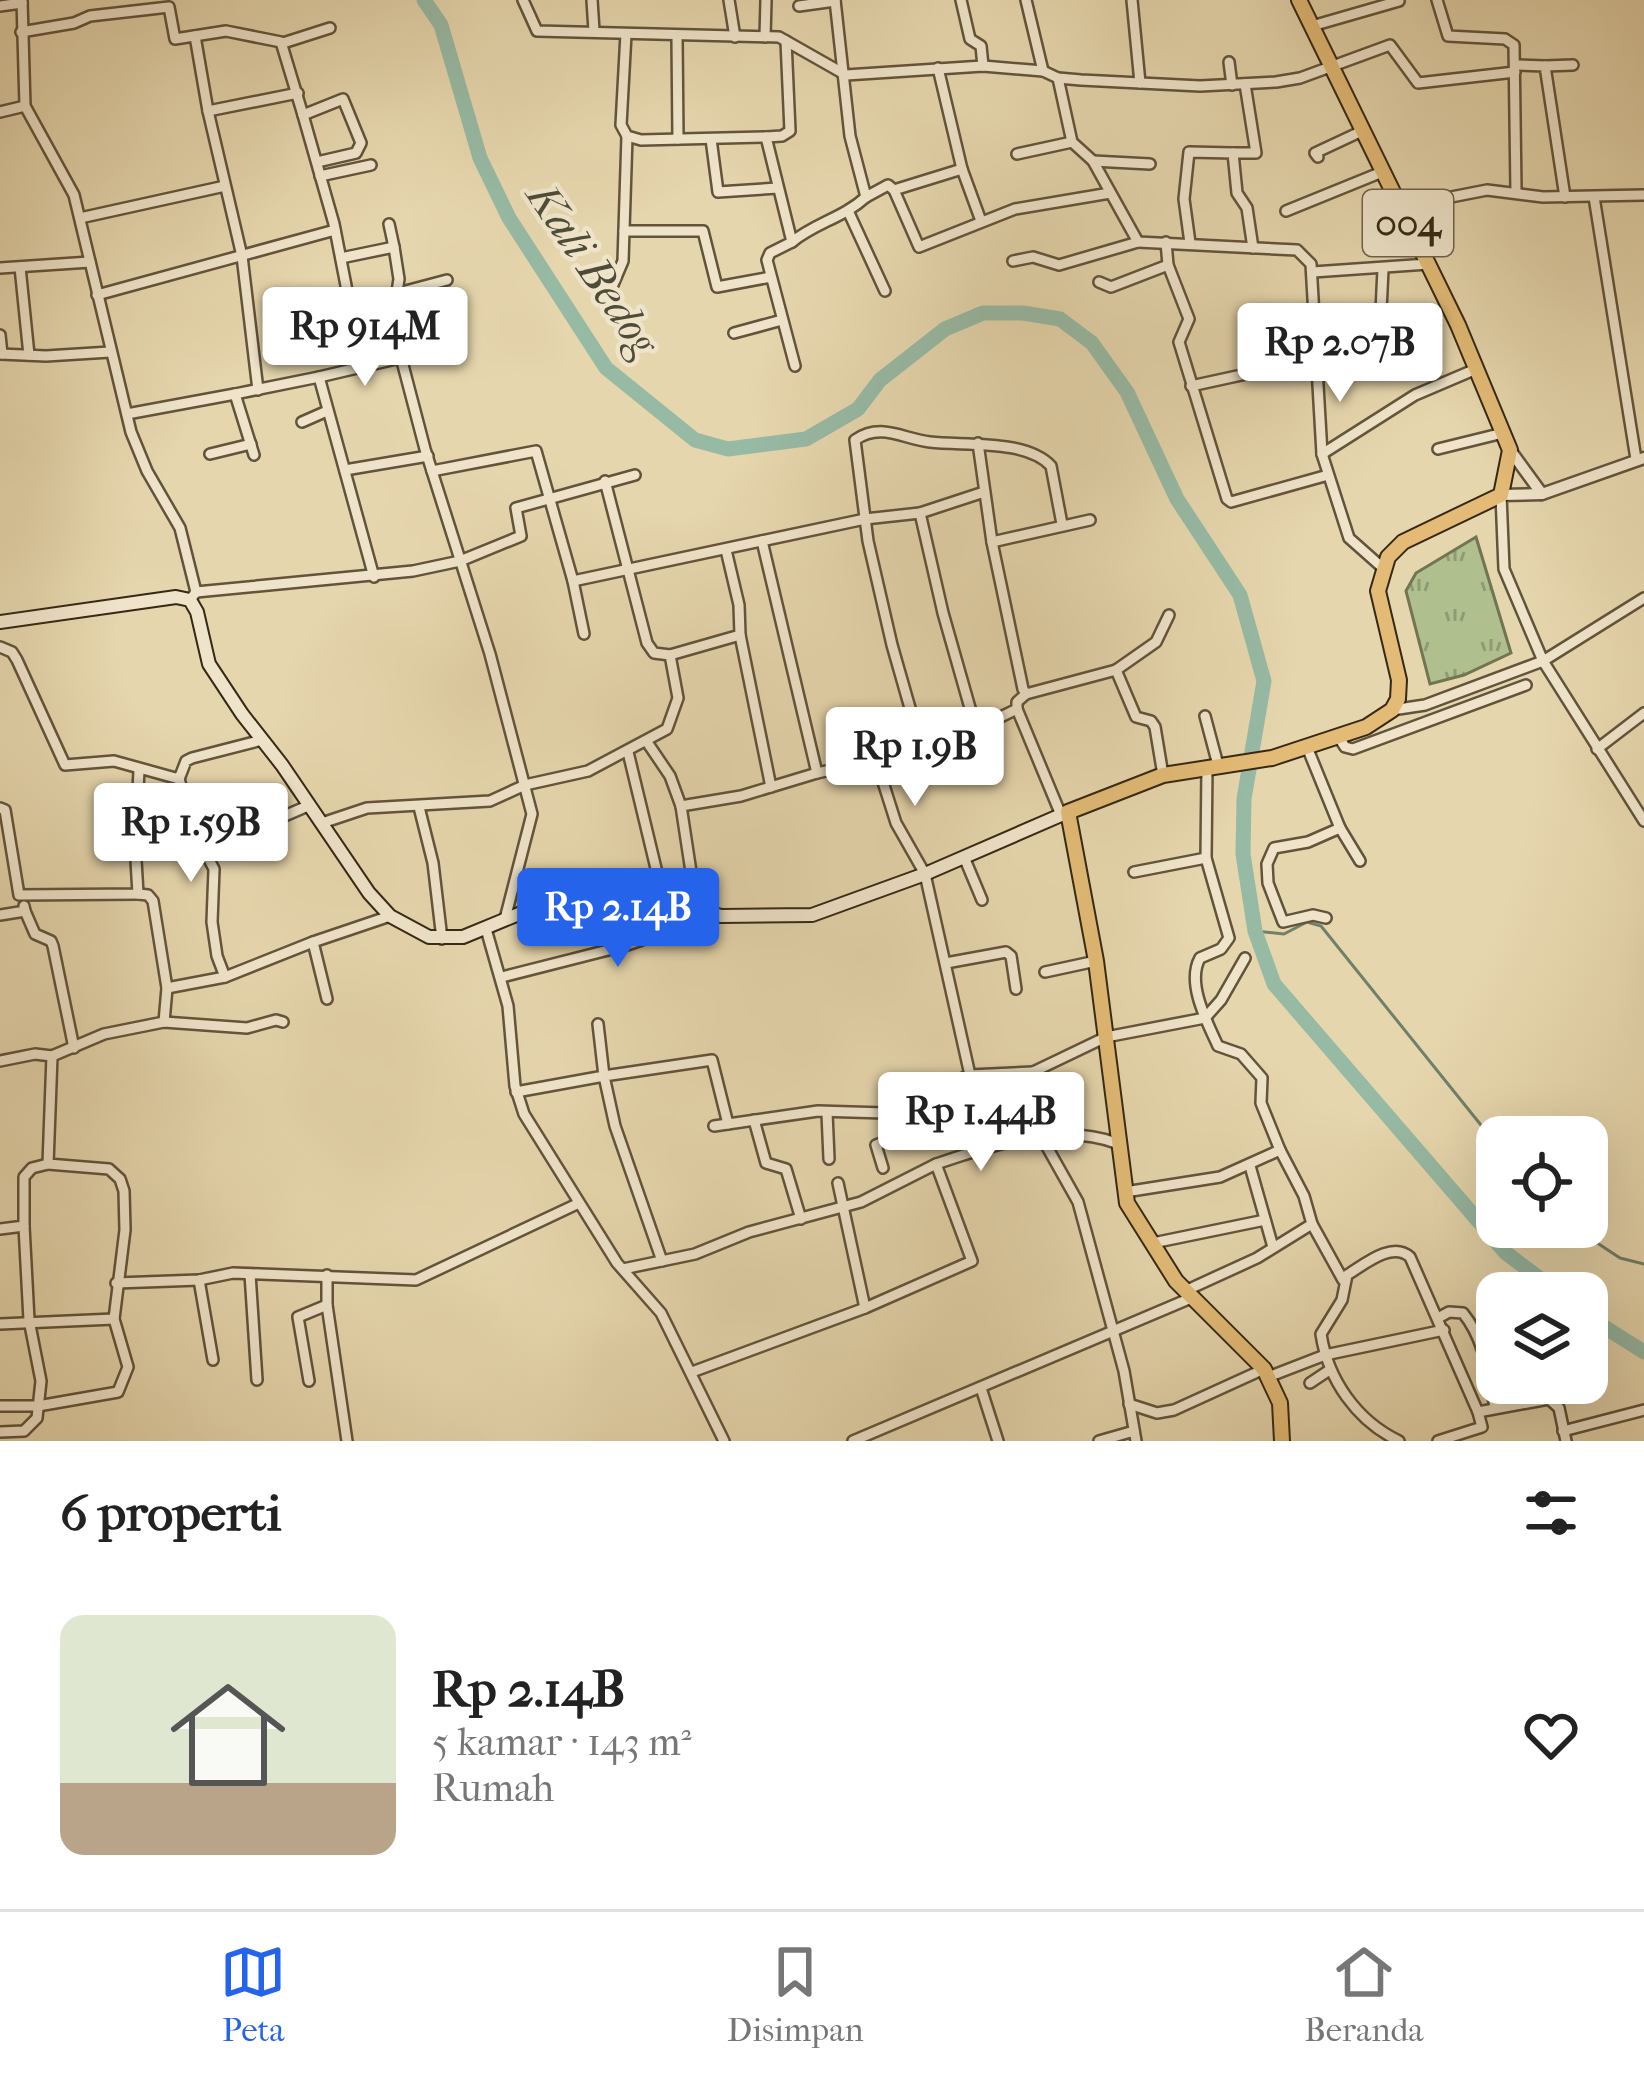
<!DOCTYPE html>
<html lang="id">
<meta charset="utf-8">
<style>
:root{--surface:#fff;--page:#f6f6f6;--text:#222;--muted:#767676;--line:#e0e0e0;--accent:#2563eb}
body{margin:0;font-family:"IM FELL French Canon",serif;background:var(--page);color:var(--text);height:100vh;display:flex;flex-direction:column;font-size:45px;white-space:nowrap}
*{box-sizing:border-box;margin:0}
p{font-size:39px;color:var(--muted)}
.icon{flex:none;width:66px;height:66px;fill:none;stroke:currentColor;stroke-width:2;stroke-linecap:round;stroke-linejoin:round}
.map{position:relative;height:1441px;overflow:hidden}
.sheet{display:flex;flex-direction:column;background:var(--surface);flex:1}
.sheet>*{flex:none}
.buttons{position:absolute;left:1476px;top:1116px;display:grid;gap:24px}
.buttons a{display:grid;place-items:center;width:132px;height:132px;border-radius:24px;background:var(--surface);box-shadow:0 12px 48px #0002;font-size:60px}
.price{position:absolute;translate:-50% -102px;padding:0 27px;border-radius:12px;background:#fff;color:#222;font-size:39px;line-height:78px;filter:drop-shadow(0 3px 6px #0008)}
.price::after{content:'';position:absolute;left:50%;top:72px;width:36px;height:27px;margin-left:-18px;background:inherit;clip-path:polygon(0 0,100% 0,50% 100%)}
.price.selected{background:var(--accent);color:#fff}
ul{padding:0;list-style:none}
li{display:flex;align-items:center;gap:36px;height:300px;padding:0 60px}
li+li{border-top:3px solid var(--line)}
li span{display:grid;place-items:center;flex:none;width:336px;height:240px;border-radius:24px;color:#555}
li>.icon{margin-inline-start:auto}
span .icon{width:144px;height:144px;fill:#fffc;stroke-width:1}
li b{font-size:51px}
h2{display:flex;justify-content:space-between;align-items:center;height:144px;padding:0 60px;font-size:51px}
.tabs{display:flex;justify-content:space-around;align-items:center;height:168px;border-top:3px solid var(--line);background:var(--surface);font-size:33px;color:var(--muted)}
.tabs a{display:grid;justify-items:center;gap:6px}
.tabs .selected{color:var(--accent)}
.map>svg:first-child{display:block}
.park{fill:url(#park-tufts);stroke:#737452;stroke-width:3}
.lines{fill:none;stroke-linecap:round;stroke-linejoin:round}
.stream{stroke:#70806b;stroke-width:3}
.river{stroke:#97baa5;stroke-width:15}
.minor-casing{stroke:#62543b;stroke-width:14}
.tertiary-casing{stroke:#62543b;stroke-width:15}
.secondary-casing{stroke:#362815;stroke-width:16}
.primary-casing{stroke:#362815;stroke-width:18}
.minor{stroke:#efe4ca;stroke-width:9}
.tertiary{stroke:#efe4ca;stroke-width:10}
.secondary{stroke:#efe4ca;stroke-width:12}
.primary{stroke:#e3bb76;stroke-width:14}
.labels{text-anchor:middle;dominant-baseline:central;stroke-width:9;stroke-linejoin:round;paint-order:stroke}
.shield{fill:#efe4ca;stroke:#6e604b;stroke-width:3}
.shield-label{font-size:39px;font-weight:bold;fill:#362815}
.water-label{font-size:45px;font-style:italic;fill:#4e4c39;stroke:#efe4ca}
</style>
<div class="map">
<svg width="1644" height="1441" viewBox="0 0 1644 1441">
<defs>
<pattern id="park-tufts" width="24" height="20" patternUnits="userSpaceOnUse" patternTransform="scale(3)"><rect width="24" height="20" fill="#b0bf8e"/><path d="M3 7l-1-3M5 7V3M7 7l1-3M15 17l-1-3M17 17v-4M19 17l1-3" fill="none" stroke="#909b73"/></pattern>
</defs>
<rect width="100%" height="100%" fill="#e6d6ad"/>
<filter id="stains"><feTurbulence type="fractalNoise" baseFrequency=".00167" numOctaves="4"/><feColorMatrix values="0 0 0 0 .2 0 0 0 0 .09 0 0 0 0 .02 0 0 0 .5 -.17"/></filter>
<radialGradient id="worn" r=".72"><stop offset=".6" stop-color="#630" stop-opacity="0"/><stop offset="1" stop-color="#630" stop-opacity=".3"/></radialGradient>
<path class="park" d="M1476 537 1511 653 1464 675 1430 684 1406 591 1416 573Z"/>
<g class="lines">
<g class="stream">
<path d="M1255 931 1284 934 1307 922 1321 926 1497 1145"/>
<path d="M1573 1227 1620 1258 1644 1264"/>
</g>
<g class="river">
<path d="M424 0 441 25 480 158 509 218 606 368 695 440 728 449 806 439 858 409 880 380 945 329 983 313H1023L1060 319 1092 343 1127 392 1177 499 1240 595 1264 681 1244 799 1243 854 1255 931 1274 984 1506 1253 1559 1293"/>
<path d="M1587 1316 1644 1352"/>
</g>
<defs>
<g id="minor">
<path d="M22 0 25 106 74 195 131 432 147 471 180 528 196 592 190 600"/>
<path d="M523 0 537 31 779 37 846 75 983 66 1043 71 1058 78 1081 80 1200 86 1276 82 1300 78 1390 45 1418 83 1515 72"/>
<path d="M592 0 594 31"/>
<path d="M729 0 735 37"/>
<path d="M961 0 970 39 981 46 983 66"/>
<path d="M1026 0 1043 71"/>
<path d="M1132 0 1140 83"/>
<path d="M1437 0 1448 36 1505 39 1514 45 1516 191"/>
<path d="M0 6 22 3"/>
<path d="M799 6 835 1"/>
<path d="M1312 26 1399 1"/>
<path d="M21 32 74 23 90 16 169 7 175 39 226 31 281 42 303 115 343 99 361 143 356 153 317 162"/>
<path d="M626 34 621 125 627 136 641 140 766 137"/>
<path d="M195 36 208 111 242 256 258 390"/>
<path d="M677 37 678 139"/>
<path d="M765 37 766 0"/>
<path d="M786 41 790 131 782 136 766 137 792 242 770 253 767 260 795 366"/>
<path d="M283 43 330 28"/>
<path d="M1229 62 1232 85"/>
<path d="M1516 65 1545 66 1565 197"/>
<path d="M1545 66 1573 65"/>
<path d="M938 68 962 169 894 190 919 247 1015 209 1110 193"/>
<path d="M1058 78 1072 142 1093 161 1138 242 1297 250 1311 264 1322 454 1349 538 1384 569"/>
<path d="M208 111 298 93"/>
<path d="M0 112 25 106"/>
<path d="M303 115 334 224 350 306 386 317 392 323 425 449 490 654 532 814 505 919"/>
<path d="M711 139 718 192 778 188"/>
<path d="M1233 153H1256L1245 84"/>
<path d="M1017 154 1072 142"/>
<path d="M1318 157 1315 153 1362 131"/>
<path d="M1093 161 1150 164"/>
<path d="M962 169 981 221"/>
<path d="M320 176 371 165"/>
<path d="M866 197 888 185 894 190"/>
<path d="M1594 197 1636 459"/>
<path d="M1400 207 1487 190 1543 197 1644 195"/>
<path d="M1286 211 1382 172"/>
<path d="M849 213 885 291"/>
<path d="M80 218 225 186"/>
<path d="M389 224 394 247"/>
<path d="M624 231H703L717 287 771 277"/>
<path d="M792 242C815 223 843 218 866 197L850 136 835 0"/>
<path d="M1166 242 1168 265 1189 319 1179 342 1227 499 1231 502 1328 475"/>
<path d="M1190 243 1184 199 1189 152 1233 153 1237 193 1247 208 1253 248"/>
<path d="M341 258 394 247 399 279 392 323"/>
<path d="M1013 261 1033 257 1059 265 1138 242"/>
<path d="M20 267 29 355"/>
<path d="M0 268 90 262"/>
<path d="M1313 272 1428 264"/>
<path d="M1099 282 1111 287 1168 265"/>
<path d="M612 287 623 261 627 136"/>
<path d="M398 293 447 280"/>
<path d="M97 295 335 230"/>
<path d="M734 333 782 320"/>
<path d="M0 335 2 354"/>
<path d="M1379 353 1383 269"/>
<path d="M0 354 46 356 110 352"/>
<path d="M319 377 400 358"/>
<path d="M1191 386 1278 367 1316 364"/>
<path d="M235 394 319 377 374 577"/>
<path d="M127 414 235 394 254 455"/>
<path d="M302 422 327 411"/>
<path d="M978 443 992 542 1023 689 1026 694 1116 670 1136 717 1151 721 1155 727 1163 775"/>
<path d="M1438 449 1503 433"/>
<path d="M210 454 251 444"/>
<path d="M1322 454 1415 395 1476 369"/>
<path d="M345 470 428 456"/>
<path d="M432 471 536 451 573 581 865 519 920 513 943 613 976 729"/>
<path d="M1501 495 1504 569 1543 661 1644 821"/>
<path d="M920 513 984 492"/>
<path d="M762 541 817 773"/>
<path d="M992 542 1090 520"/>
<path d="M573 581 584 634"/>
<path d="M196 592 413 571 460 561 521 536 516 508 635 475"/>
<path d="M740 635 771 787"/>
<path d="M0 647 12 652 17 660 65 765 114 761 179 779 186 761 192 758 262 740"/>
<path d="M670 655 740 635 739 605 726 550"/>
<path d="M1116 670 1156 642 1169 615"/>
<path d="M1017 709 1061 815"/>
<path d="M1392 710 1425 705 1543 661 1644 598"/>
<path d="M1205 716 1218 765"/>
<path d="M1338 736 1345 747 1353 749 1526 685"/>
<path d="M647 742 670 776 681 806"/>
<path d="M1307 747 1340 828 1308 842 1274 848 1267 864 1268 883 1283 922 1313 915 1326 918"/>
<path d="M1597 749 1644 713"/>
<path d="M922 750 892 645 868 541 855 440C881 422 903 439 930 442 964 446 1026 439 1051 466L1062 524"/>
<path d="M876 760 896 823 925 874 970 1075"/>
<path d="M1207 767 1206 858 1229 938 1221 949 1200 958C1186 983 1207 1022 1218 1046L1241 1054 1262 1078 1261 1103 1280 1150"/>
<path d="M179 779 196 835 214 869 212 922 217 956 225 977"/>
<path d="M419 807 433 863 442 939"/>
<path d="M0 808 5 810 19 895 138 894 135 843 139 771"/>
<path d="M282 817 310 805"/>
<path d="M322 823 367 808 490 801 525 785 588 771 667 729 678 698 670 655 654 653 647 643 605 481"/>
<path d="M1340 828 1360 861"/>
<path d="M964 857 982 900"/>
<path d="M1134 872 1206 858"/>
<path d="M138 894 148 895 153 901 167 988 225 977 313 942"/>
<path d="M25 911 35 934 51 941 53 946 74 1048"/>
<path d="M697 911 681 806 741 796 817 773 960 742 976 729 1017 709V702L1026 694"/>
<path d="M0 915 25 911 24 906"/>
<path d="M486 929 508 1006 515 1086 524 1114 617 1263 661 1313 724 1441"/>
<path d="M946 963 1006 952 1011 956 1016 989"/>
<path d="M1045 972 1096 961"/>
<path d="M502 977 624 946 642 940 658 928 660 885 628 752"/>
<path d="M327 999 313 942 390 916"/>
<path d="M164 1022 167 988"/>
<path d="M0 1061 35 1054 52 1056 104 1034 164 1022 247 1028 276 1020 283 1022"/>
<path d="M1033 1072 1106 1037 1205 1018 1221 1000 1245 958"/>
<path d="M516 1092 604 1076 598 1024"/>
<path d="M827 1113 829 1159"/>
<path d="M754 1120 766 1163 786 1169 801 1219"/>
<path d="M714 1126 818 1111 885 1113 970 1075 1033 1072 1042 1138 1078 1202 1124 1371 1136 1441"/>
<path d="M936 1164C991 1145 1061 1122 1116 1143"/>
<path d="M1250 1166 1273 1247"/>
<path d="M883 1168 876 1145 933 1123 943 1104 939 1089"/>
<path d="M838 1183 865 1308"/>
<path d="M1125 1192 1220 1177 1280 1150 1304 1196 1312 1224 1257 1258 1185 1291"/>
<path d="M1312 1224 1343 1280"/>
<path d="M0 1229 24 1226V1177L32 1168 48 1164"/>
<path d="M1153 1243 1265 1220"/>
<path d="M662 1261 615 1126 604 1076 712 1060 728 1124"/>
<path d="M623 1269 695 1254 749 1232 861 1202 936 1164 972 1261 865 1308 692 1372"/>
<path d="M250 1274 257 1380"/>
<path d="M199 1280 213 1360"/>
<path d="M116 1283 199 1280 233 1273 416 1280 577 1204"/>
<path d="M327 1305 347 1441"/>
<path d="M1438 1318 1449 1312 1463 1313C1485 1340 1488 1374 1495 1407"/>
<path d="M0 1324 114 1319"/>
<path d="M1268 1377 1325 1355 1444 1330"/>
<path d="M309 1381 298 1317 327 1305V1275"/>
<path d="M1310 1383 1328 1371"/>
<path d="M1551 1383 1557 1404"/>
<path d="M981 1388 998 1441"/>
<path d="M1129 1404 1157 1413 1174 1410 1264 1369"/>
<path d="M0 1406H38L118 1392 128 1367 114 1319 125 1230 124 1191 120 1179 109 1169 48 1164 52 1056"/>
<path d="M1563 1431 1644 1410"/>
<path d="M0 1432 24 1431 37 1418 41 1381 29 1320 24 1226"/>
<path d="M853 1441 1191 1298"/>
<path d="M1099 1441 1134 1431"/>
<path d="M1399 1441C1357 1421 1328 1380 1321 1334L1342 1300 1347 1275C1365 1264 1392 1241 1410 1257L1478 1412"/>
<path d="M1438 1441 1482 1427 1478 1412 1549 1399 1559 1408 1566 1441"/>
</g>
<g id="tertiary">
<path d="M1510 450 1542 494"/>
<path d="M1501 495 1542 494 1644 458"/>
</g>
<path id="secondary" d="M0 622 176 597 190 600 197 612 209 664 242 714 282 765 369 893 390 916 429 937H463L526 911 633 892 721 916 812 915 925 874 1068 812"/>
<path id="primary" d="M1282 1441 1280 1403 1264 1369 1176 1281 1127 1203 1096 961 1068 812 1163 775 1272 758 1366 727 1392 710 1398 699 1399 680 1378 591 1388 557 1403 542 1501 495 1510 450 1458 325 1299 0"/>
</defs>
<use href="#minor" class="minor-casing"/>
<use href="#tertiary" class="tertiary-casing"/>
<use href="#secondary" class="secondary-casing"/>
<use href="#primary" class="primary-casing"/>
<use href="#minor" class="minor"/>
<use href="#tertiary" class="tertiary"/>
<use href="#secondary" class="secondary"/>
<use href="#primary" class="primary"/>
</g>
<g class="labels">
<rect class="shield" x="1363" y="190" width="90" height="66" rx="9"/>
<g class="shield-label">
<text x="1408" y="223">004</text>
</g>
<g class="water-label">
<text transform="translate(593 269) rotate(56)">Kali Bedog</text>
</g>
</g>
<rect width="100%" height="100%" filter="url(#stains)"/>
<rect width="100%" height="100%" fill="url(#worn)"/>
</svg>
<div class="buttons">
<a><svg class="icon" aria-label="locate" viewBox="0 0 24 24"><circle cx="12" cy="12" r="6"/><path d="M12 2v4M12 18v4M2 12h4M18 12h4"/></svg></a>
<a><svg class="icon" aria-label="layers" viewBox="0 0 24 24"><path d="M12 4l9 5-9 5-9-5zM3 14l9 5 9-5"/></svg></a>
</div>
<b class="price" style="left:365px;top:389px">Rp 914M</b>
<b class="price" style="left:1340px;top:405px">Rp 2.07B</b>
<b class="price" style="left:915px;top:809px">Rp 1.9B</b>
<b class="price" style="left:191px;top:885px">Rp 1.59B</b>
<b class="price selected" style="left:618px;top:970px">Rp 2.14B</b>
<b class="price" style="left:981px;top:1174px">Rp 1.44B</b>
</div>
<section class="sheet">
<h2>6 properti<svg class="icon" aria-label="filters" viewBox="0 0 24 24"><path d="M4 7h16M4 17h16"/><circle cx="9" cy="7" r="2"/><circle cx="15" cy="17" r="2"/></svg></h2>
<ul>
<li><span style="background:linear-gradient(#dfe7d0 70%,#b9a48a 0)"><svg class="icon" aria-label="home" viewBox="0 0 24 24"><path d="M3 11l9-7 9 7M6 9v11h12V9"/></svg></span><div><b>Rp 2.14B</b><p>5 kamar · 143 m²</p><p>Rumah</p></div><svg class="icon" aria-label="heart" viewBox="0 0 24 24"><path d="M12 20l-8-8c-3-5 5-10 8-4 3-6 11-1 8 4z"/></svg></li>
</ul>
</section>
<nav class="tabs">
<a class="selected"><svg class="icon" aria-label="map" viewBox="0 0 24 24"><path d="M3 6l6-2 6 2 6-2v14l-6 2-6-2-6 2zM9 4v14M15 6v14"/></svg>Peta</a>
<a><svg class="icon" aria-label="saved" viewBox="0 0 24 24"><path d="M7 4h10v16l-5-4-5 4z"/></svg>Disimpan</a>
<a><svg class="icon" aria-label="home" viewBox="0 0 24 24"><path d="M3 11l9-7 9 7M6 9v11h12V9"/></svg>Beranda</a>
</nav>
